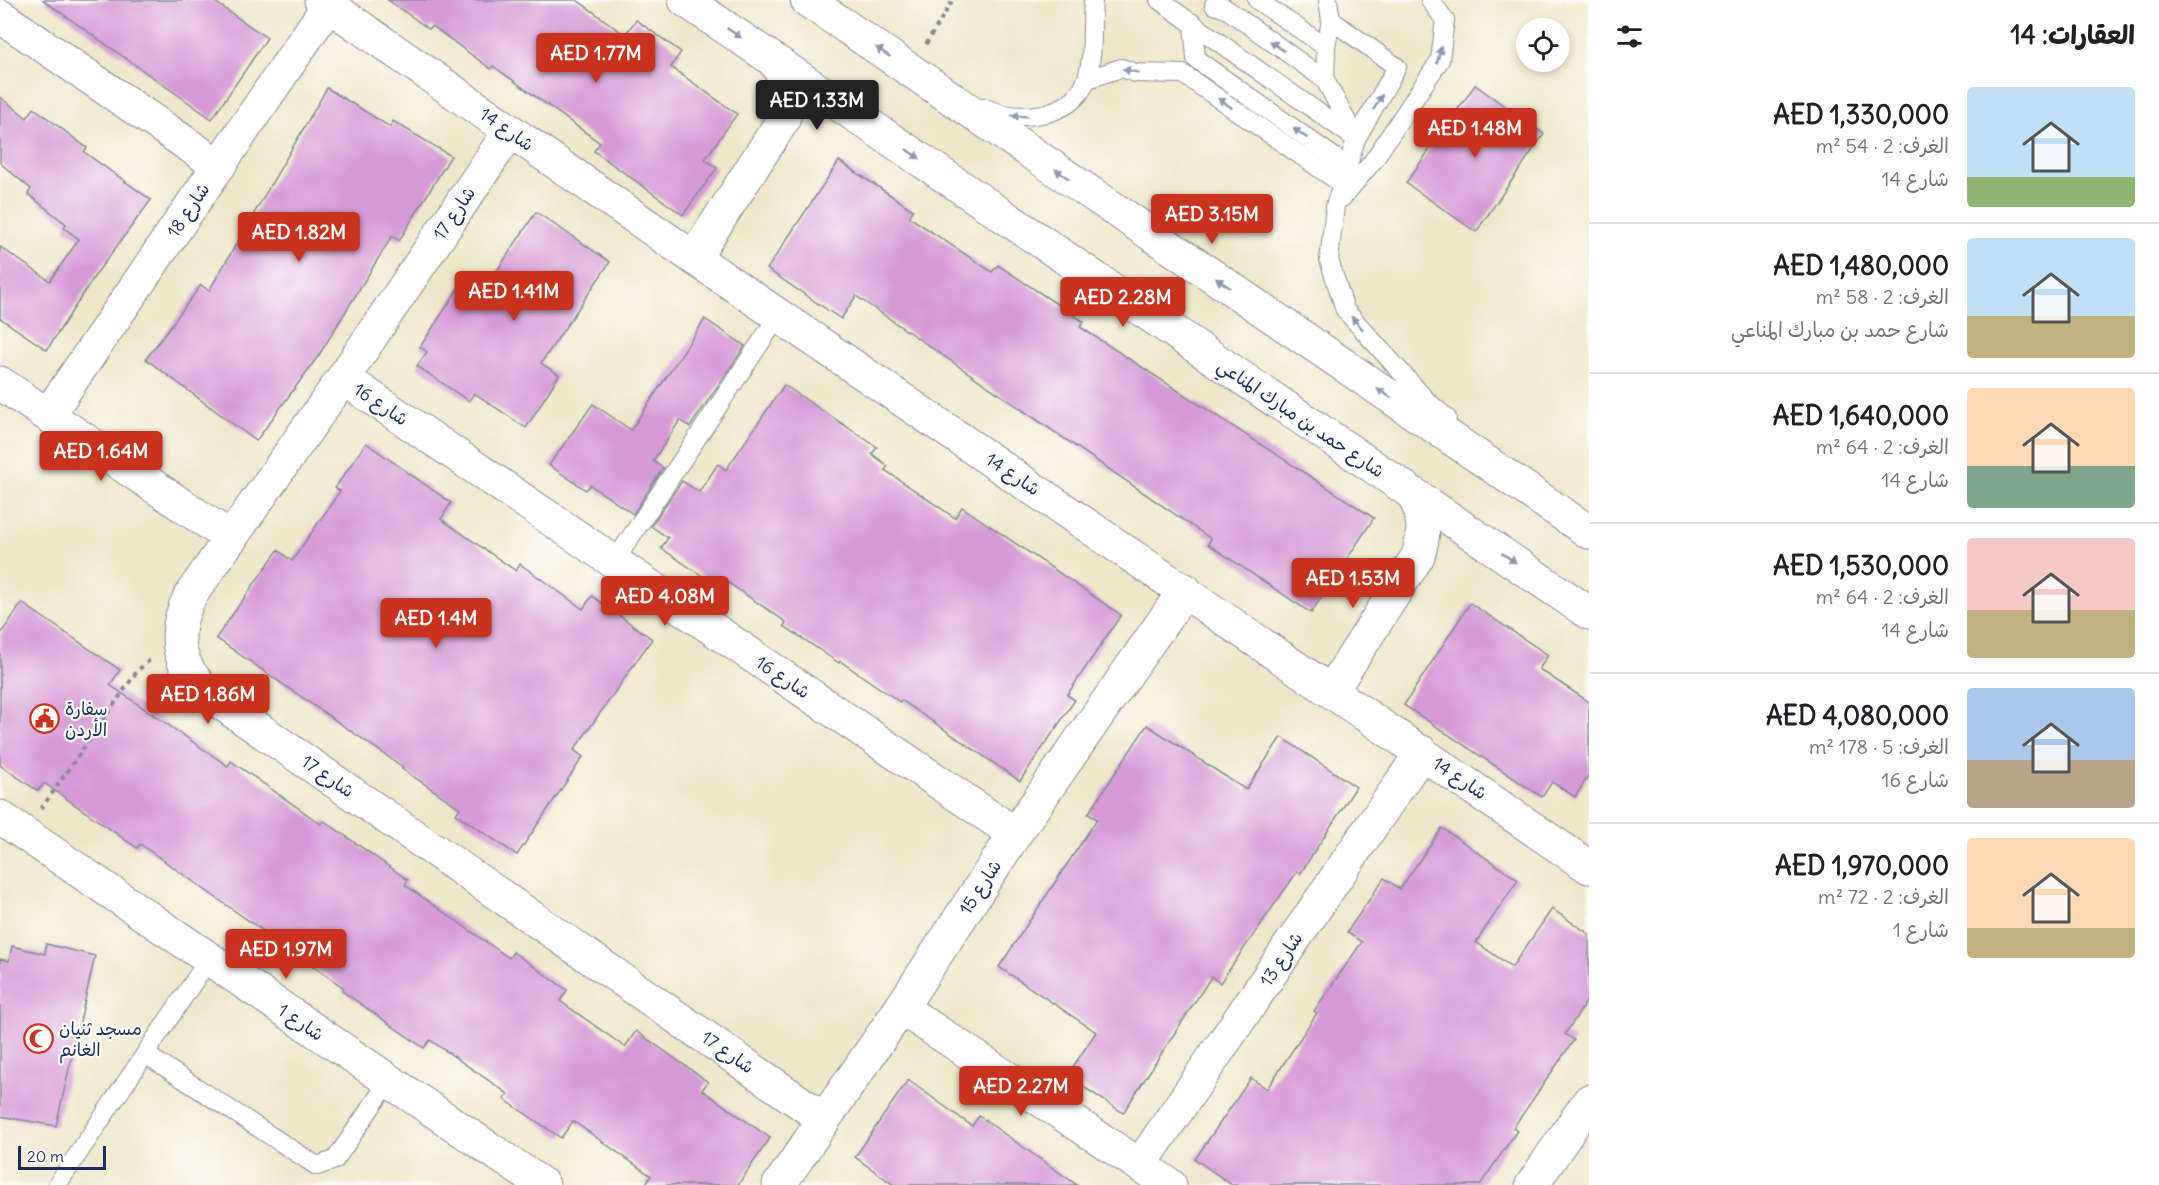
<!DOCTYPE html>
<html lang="ar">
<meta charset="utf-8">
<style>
:root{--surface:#fff;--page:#f2f2f2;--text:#202124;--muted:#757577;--line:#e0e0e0;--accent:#c8321e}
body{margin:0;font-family:Delius,"Playpen Sans Arabic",sans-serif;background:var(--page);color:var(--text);direction:rtl;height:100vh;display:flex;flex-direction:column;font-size:22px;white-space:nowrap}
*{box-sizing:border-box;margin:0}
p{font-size:20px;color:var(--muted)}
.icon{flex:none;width:33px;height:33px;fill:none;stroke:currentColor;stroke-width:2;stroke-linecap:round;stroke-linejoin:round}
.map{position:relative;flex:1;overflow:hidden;direction:ltr}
.sheet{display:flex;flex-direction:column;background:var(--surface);width:570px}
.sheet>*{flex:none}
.buttons{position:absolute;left:1516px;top:18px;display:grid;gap:12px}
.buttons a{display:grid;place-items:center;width:54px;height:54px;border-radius:50%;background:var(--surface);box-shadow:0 3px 9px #0003;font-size:30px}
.scale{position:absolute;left:18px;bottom:15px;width:88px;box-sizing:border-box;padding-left:6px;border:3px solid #1b2f5e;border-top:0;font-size:16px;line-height:21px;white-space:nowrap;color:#1b2f5e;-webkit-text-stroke:4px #fdfcf7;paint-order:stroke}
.price{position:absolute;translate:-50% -51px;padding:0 14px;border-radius:6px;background:var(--accent);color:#fff;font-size:20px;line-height:39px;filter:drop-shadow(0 2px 3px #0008)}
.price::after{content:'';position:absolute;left:50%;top:36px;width:18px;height:14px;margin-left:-9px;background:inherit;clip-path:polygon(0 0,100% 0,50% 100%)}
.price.on{background:#222;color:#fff}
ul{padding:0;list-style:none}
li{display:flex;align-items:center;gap:18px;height:150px;padding:0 24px}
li+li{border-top:2px solid var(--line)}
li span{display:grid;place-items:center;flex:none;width:168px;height:120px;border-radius:6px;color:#555}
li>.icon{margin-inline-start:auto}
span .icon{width:72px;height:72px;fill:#fffc;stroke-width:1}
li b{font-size:26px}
h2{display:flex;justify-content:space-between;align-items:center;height:72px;padding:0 24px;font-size:26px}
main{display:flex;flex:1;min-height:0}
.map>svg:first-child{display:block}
.building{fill:#d59ad7}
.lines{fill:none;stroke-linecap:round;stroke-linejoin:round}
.lane-casing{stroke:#858b94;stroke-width:20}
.street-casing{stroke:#858b94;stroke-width:35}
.secondary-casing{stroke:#858b94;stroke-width:35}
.path{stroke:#858b94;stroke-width:4;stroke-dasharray:4.5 4.5;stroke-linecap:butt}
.lane{stroke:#fff;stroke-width:18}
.street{stroke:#fff;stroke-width:33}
.secondary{stroke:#fff;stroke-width:33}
.oneway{fill:#8d97ae}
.labels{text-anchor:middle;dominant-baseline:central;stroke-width:4.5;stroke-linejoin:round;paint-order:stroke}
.street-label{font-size:18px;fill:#1b2f5e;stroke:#fdfcf7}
.poi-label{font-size:18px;fill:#1b2f5e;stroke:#fdfcf7;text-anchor:start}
</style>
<main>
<section class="sheet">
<h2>العقارات: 14<svg class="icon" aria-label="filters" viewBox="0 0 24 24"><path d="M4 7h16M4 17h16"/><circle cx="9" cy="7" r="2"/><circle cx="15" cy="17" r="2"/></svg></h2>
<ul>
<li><span style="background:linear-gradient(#bfe0f5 75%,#8fb573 0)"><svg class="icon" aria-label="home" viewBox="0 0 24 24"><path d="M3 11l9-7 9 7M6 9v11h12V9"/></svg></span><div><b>AED 1,330,000</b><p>الغرف: 2 · 54 m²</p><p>شارع 14</p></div></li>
<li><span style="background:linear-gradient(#bfe0f5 65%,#c2b280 0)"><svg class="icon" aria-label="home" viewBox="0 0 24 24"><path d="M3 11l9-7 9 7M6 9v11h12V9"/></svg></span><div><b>AED 1,480,000</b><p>الغرف: 2 · 58 m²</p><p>شارع حمد بن مبارك المناعي</p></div></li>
<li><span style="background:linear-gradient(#ffd9b3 65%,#7fa58c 0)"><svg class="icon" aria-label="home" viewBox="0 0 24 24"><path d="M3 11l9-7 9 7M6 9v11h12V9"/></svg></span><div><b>AED 1,640,000</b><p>الغرف: 2 · 64 m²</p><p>شارع 14</p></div></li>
<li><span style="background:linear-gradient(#f6c9c9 60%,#c2b280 0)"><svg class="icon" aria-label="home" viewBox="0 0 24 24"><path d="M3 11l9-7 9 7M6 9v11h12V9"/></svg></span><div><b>AED 1,530,000</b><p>الغرف: 2 · 64 m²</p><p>شارع 14</p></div></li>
<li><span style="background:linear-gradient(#a9c7e8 60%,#b9a48a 0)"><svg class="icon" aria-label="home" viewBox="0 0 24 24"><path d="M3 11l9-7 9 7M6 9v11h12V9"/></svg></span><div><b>AED 4,080,000</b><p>الغرف: 5 · 178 m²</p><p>شارع 16</p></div></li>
<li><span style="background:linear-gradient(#ffd9b3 75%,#c2b280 0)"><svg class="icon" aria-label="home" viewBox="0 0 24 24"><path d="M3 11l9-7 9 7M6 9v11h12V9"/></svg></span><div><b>AED 1,970,000</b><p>الغرف: 2 · 72 m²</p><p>شارع 1</p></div></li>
</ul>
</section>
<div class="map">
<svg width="1589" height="1185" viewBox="0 0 1589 1185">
<rect width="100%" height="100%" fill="#fdfcf7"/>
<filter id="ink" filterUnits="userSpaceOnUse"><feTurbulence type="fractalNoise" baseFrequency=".0167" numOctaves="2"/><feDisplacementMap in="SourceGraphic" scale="12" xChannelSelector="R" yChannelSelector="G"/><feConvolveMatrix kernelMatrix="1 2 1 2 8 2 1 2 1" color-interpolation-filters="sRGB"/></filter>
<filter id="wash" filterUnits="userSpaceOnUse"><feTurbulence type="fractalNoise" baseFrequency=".008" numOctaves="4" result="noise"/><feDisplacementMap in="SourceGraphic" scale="24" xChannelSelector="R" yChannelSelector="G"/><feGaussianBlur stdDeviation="1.35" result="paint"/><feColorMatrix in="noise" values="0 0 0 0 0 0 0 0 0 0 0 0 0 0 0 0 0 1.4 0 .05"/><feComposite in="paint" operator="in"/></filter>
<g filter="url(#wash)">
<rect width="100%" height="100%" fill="#efe7cb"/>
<g id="blocks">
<g class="building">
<path d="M43 0H212L267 38 212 119Z"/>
<path d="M388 0H577L625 35 636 20 681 52 671 67 737 114 705 159 717 168 683 215 594 151 600 143 493 66 491 69 432 26 429 29Z"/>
<path d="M1475 85 1544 134 1476 232 1406 183Z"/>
<path d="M327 88 390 127 393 121 451 156 399 241 392 236 319 355 256 441 146 359 201 285 209 291Z"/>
<path d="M0 97 27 118 34 108 87 148 84 152 151 200 96 274 47 350 0 318V247L50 281 79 239 64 228 66 224 28 194 31 189 0 163Z"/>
<path d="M839 161 913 210 909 217 992 272 998 265 1084 322 1080 327 1374 518 1311 613 1208 544 1211 539 856 296 841 319 767 269Z"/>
<path d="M536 212 610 262 541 363 559 375 526 428 474 393 469 401 417 366 427 352 420 347 460 286 479 298Z"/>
<path d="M705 319 745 346 690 427 680 420 653 461 663 468 633 514 590 485 586 490 549 465 593 404 631 430Z"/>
<path d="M784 385 877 447 872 454 888 466 885 470 955 518 962 507 1121 615 1067 695 1075 700 1020 781 901 700 900 702 840 661 839 663 784 626 786 622 718 576 713 583 661 548 668 538 651 526 682 481 699 492 718 464 726 470Z"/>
<path d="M366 443 451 503 441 519 516 571 520 564 583 609 592 596 652 639 574 750 583 757 517 855 456 814 460 808 402 769 403 767 216 638 278 550 292 561 340 491 335 488Z"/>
<path d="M22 603 120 670 110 685 228 766 231 761 321 824 324 821 408 880 405 885 509 958 513 952 567 990 560 1001 625 1047 636 1031 708 1082 702 1090 770 1138 738 1185H645L651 1176 573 1121 561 1138 504 1099 508 1094 430 1040 424 1048 342 991 344 988 140 844 137 848 44 783 38 791 0 765V635Z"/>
<path d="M1470 603 1548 655 1539 669 1589 702V775L1575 797 1552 782 1542 797 1404 705Z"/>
<path d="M1147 725 1246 790 1281 737 1356 787 1300 874 1297 872 1220 983 1211 977 1123 1113 1067 1076 1096 1032 999 967 1097 819 1088 814Z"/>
<path d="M1442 828 1518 880 1476 942 1512 967 1552 909 1589 934V998L1565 1034 1574 1040 1513 1128 1517 1131 1480 1185H1232L1195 1159 1251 1078 1267 1089 1317 1013 1314 1011 1362 942 1347 932 1384 878 1400 889Z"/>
<path d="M46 944 95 956 56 1126 0 1116V959L9 961 12 946 45 954Z"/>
<path d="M908 1080 972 1126 979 1116 1077 1185H894L855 1157Z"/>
</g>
</g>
</g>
<g filter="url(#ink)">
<use href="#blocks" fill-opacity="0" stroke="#858b94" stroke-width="1.5"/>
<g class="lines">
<defs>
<g id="lane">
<path d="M1159 0 1356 139"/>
<path d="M1257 0 1326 47"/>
<path d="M1328 0 1331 20 1397 67 1356 139 1335 206 1329 260 1345 310 1427 401 1447 418"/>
<path d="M1214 5 1225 8 1325 80"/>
<path d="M1331 20 1326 47 1325 80 1354 135"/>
<path d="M1193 23 1196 59 1348 167"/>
<path d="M1088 79 1121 68 1136 73 1183 74 1342 184"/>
<path d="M983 107C1002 116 1022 118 1042 114 1103 102 1089 49 1093 0"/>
<path d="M1342 198 1373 161 1440 60 1445 20 1430 0"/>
<path d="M614 562 779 315"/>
<path d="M145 1054 317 1166 335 1160 389 1081"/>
<path d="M57 1185 209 959"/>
</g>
<g id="street">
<path d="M321 0 694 258 1589 867"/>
<path d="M0 16 219 166"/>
<path d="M510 131 343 378 190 596C170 636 177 667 211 696L824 1119"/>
<path d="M694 258 783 120C791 95 789 80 773 60"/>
<path d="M343 378 1015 834"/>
<path d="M0 383 231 538"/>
<path d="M48 415 328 6"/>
<path d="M1332 690 1418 556C1425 534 1425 517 1414 496"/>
<path d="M0 817 543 1185"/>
<path d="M901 1008 1170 1185"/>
<path d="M1140 1165 1422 752"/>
<path d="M779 1185 901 1008 1015 834 1185 590"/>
<path d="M1532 1185 1589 1101"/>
</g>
<g id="secondary">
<path d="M685 0 1589 613"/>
<path d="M807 0 1589 532"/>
</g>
</defs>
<use href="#lane" class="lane-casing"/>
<use href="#street" class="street-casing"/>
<use href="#secondary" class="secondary-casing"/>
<g class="path">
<path d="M926 44 953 0"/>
<path d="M41 809 138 670 150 660"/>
</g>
<use href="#lane" class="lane"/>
<use href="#street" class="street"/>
<use href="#secondary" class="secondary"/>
</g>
<defs><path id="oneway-solid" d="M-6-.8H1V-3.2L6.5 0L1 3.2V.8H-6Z" transform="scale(1.5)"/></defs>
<g class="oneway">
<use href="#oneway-solid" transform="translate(734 33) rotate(34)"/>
<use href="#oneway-solid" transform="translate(1277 46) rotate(-144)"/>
<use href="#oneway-solid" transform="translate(883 52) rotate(-146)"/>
<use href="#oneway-solid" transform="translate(1439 55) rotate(-75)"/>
<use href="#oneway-solid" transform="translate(1131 71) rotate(-166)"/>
<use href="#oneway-solid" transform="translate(1378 102) rotate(-60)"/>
<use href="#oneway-solid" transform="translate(1225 103) rotate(-145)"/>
<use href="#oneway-solid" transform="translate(1020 116) rotate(-176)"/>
<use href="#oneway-solid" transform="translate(1300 133) rotate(-145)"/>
<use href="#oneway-solid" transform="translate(913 154) rotate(34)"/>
<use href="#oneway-solid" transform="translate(1062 174) rotate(-146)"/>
<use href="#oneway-solid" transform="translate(1223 283) rotate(-146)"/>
<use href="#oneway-solid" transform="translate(1357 323) rotate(-132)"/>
<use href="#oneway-solid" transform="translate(1384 393) rotate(-146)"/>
<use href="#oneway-solid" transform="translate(1509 558) rotate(34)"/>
</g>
</g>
<defs>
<symbol id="civic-ring" viewBox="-11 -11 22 22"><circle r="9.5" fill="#fdfcf7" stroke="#c8321e" stroke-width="1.5"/><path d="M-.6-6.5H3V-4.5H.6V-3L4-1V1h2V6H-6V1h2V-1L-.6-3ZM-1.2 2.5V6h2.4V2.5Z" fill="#c8321e"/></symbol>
<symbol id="mosque-ring" viewBox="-11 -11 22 22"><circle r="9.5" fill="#fdfcf7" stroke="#c8321e" stroke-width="1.5"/><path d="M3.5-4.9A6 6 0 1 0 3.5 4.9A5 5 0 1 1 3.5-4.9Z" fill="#c8321e"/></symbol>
</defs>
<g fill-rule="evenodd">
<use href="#civic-ring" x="28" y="702" width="33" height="33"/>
<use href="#mosque-ring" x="22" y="1022" width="33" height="33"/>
</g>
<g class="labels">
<g class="street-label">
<text transform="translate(507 129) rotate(35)">شارع 14</text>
<text transform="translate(188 210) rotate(-56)">شارع 18</text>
<text transform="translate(454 213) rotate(-56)">شارع 17</text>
<text transform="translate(381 404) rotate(34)">شارع 16</text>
<text transform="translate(1301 418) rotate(34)">شارع حمد بن مبارك المناعي</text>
<text transform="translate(1013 474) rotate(34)">شارع 14</text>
<text transform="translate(783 677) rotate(34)">شارع 16</text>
<text transform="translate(328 776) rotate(35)">شارع 17</text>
<text transform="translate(1460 778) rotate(34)">شارع 14</text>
<text transform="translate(980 887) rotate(-57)">شارع 15</text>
<text transform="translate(1281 959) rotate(-56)">شارع 13</text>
<text transform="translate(301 1022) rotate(34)">شارع 1</text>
<text transform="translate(728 1052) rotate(35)">شارع 17</text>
</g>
<g class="poi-label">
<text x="65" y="708">سفارة<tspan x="65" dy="21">الأردن</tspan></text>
<text x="59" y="1028">مسجد ثنيان<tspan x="59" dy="21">الغانم</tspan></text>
</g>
</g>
</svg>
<div class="buttons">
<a><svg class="icon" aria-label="locate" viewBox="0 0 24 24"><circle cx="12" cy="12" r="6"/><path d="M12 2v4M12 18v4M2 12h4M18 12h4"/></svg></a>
</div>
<div class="scale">20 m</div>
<b class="price" style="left:596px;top:84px">AED 1.77M</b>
<b class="price on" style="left:817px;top:131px">AED 1.33M</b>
<b class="price" style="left:1475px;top:159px">AED 1.48M</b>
<b class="price" style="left:1212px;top:245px">AED 3.15M</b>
<b class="price" style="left:299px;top:263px">AED 1.82M</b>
<b class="price" style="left:514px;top:322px">AED 1.41M</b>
<b class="price" style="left:1123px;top:328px">AED 2.28M</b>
<b class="price" style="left:101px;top:482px">AED 1.64M</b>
<b class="price" style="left:1353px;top:609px">AED 1.53M</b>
<b class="price" style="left:665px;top:627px">AED 4.08M</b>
<b class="price" style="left:436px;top:649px">AED 1.4M</b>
<b class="price" style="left:208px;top:725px">AED 1.86M</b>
<b class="price" style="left:286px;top:980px">AED 1.97M</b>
<b class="price" style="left:1021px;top:1117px">AED 2.27M</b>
</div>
</main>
